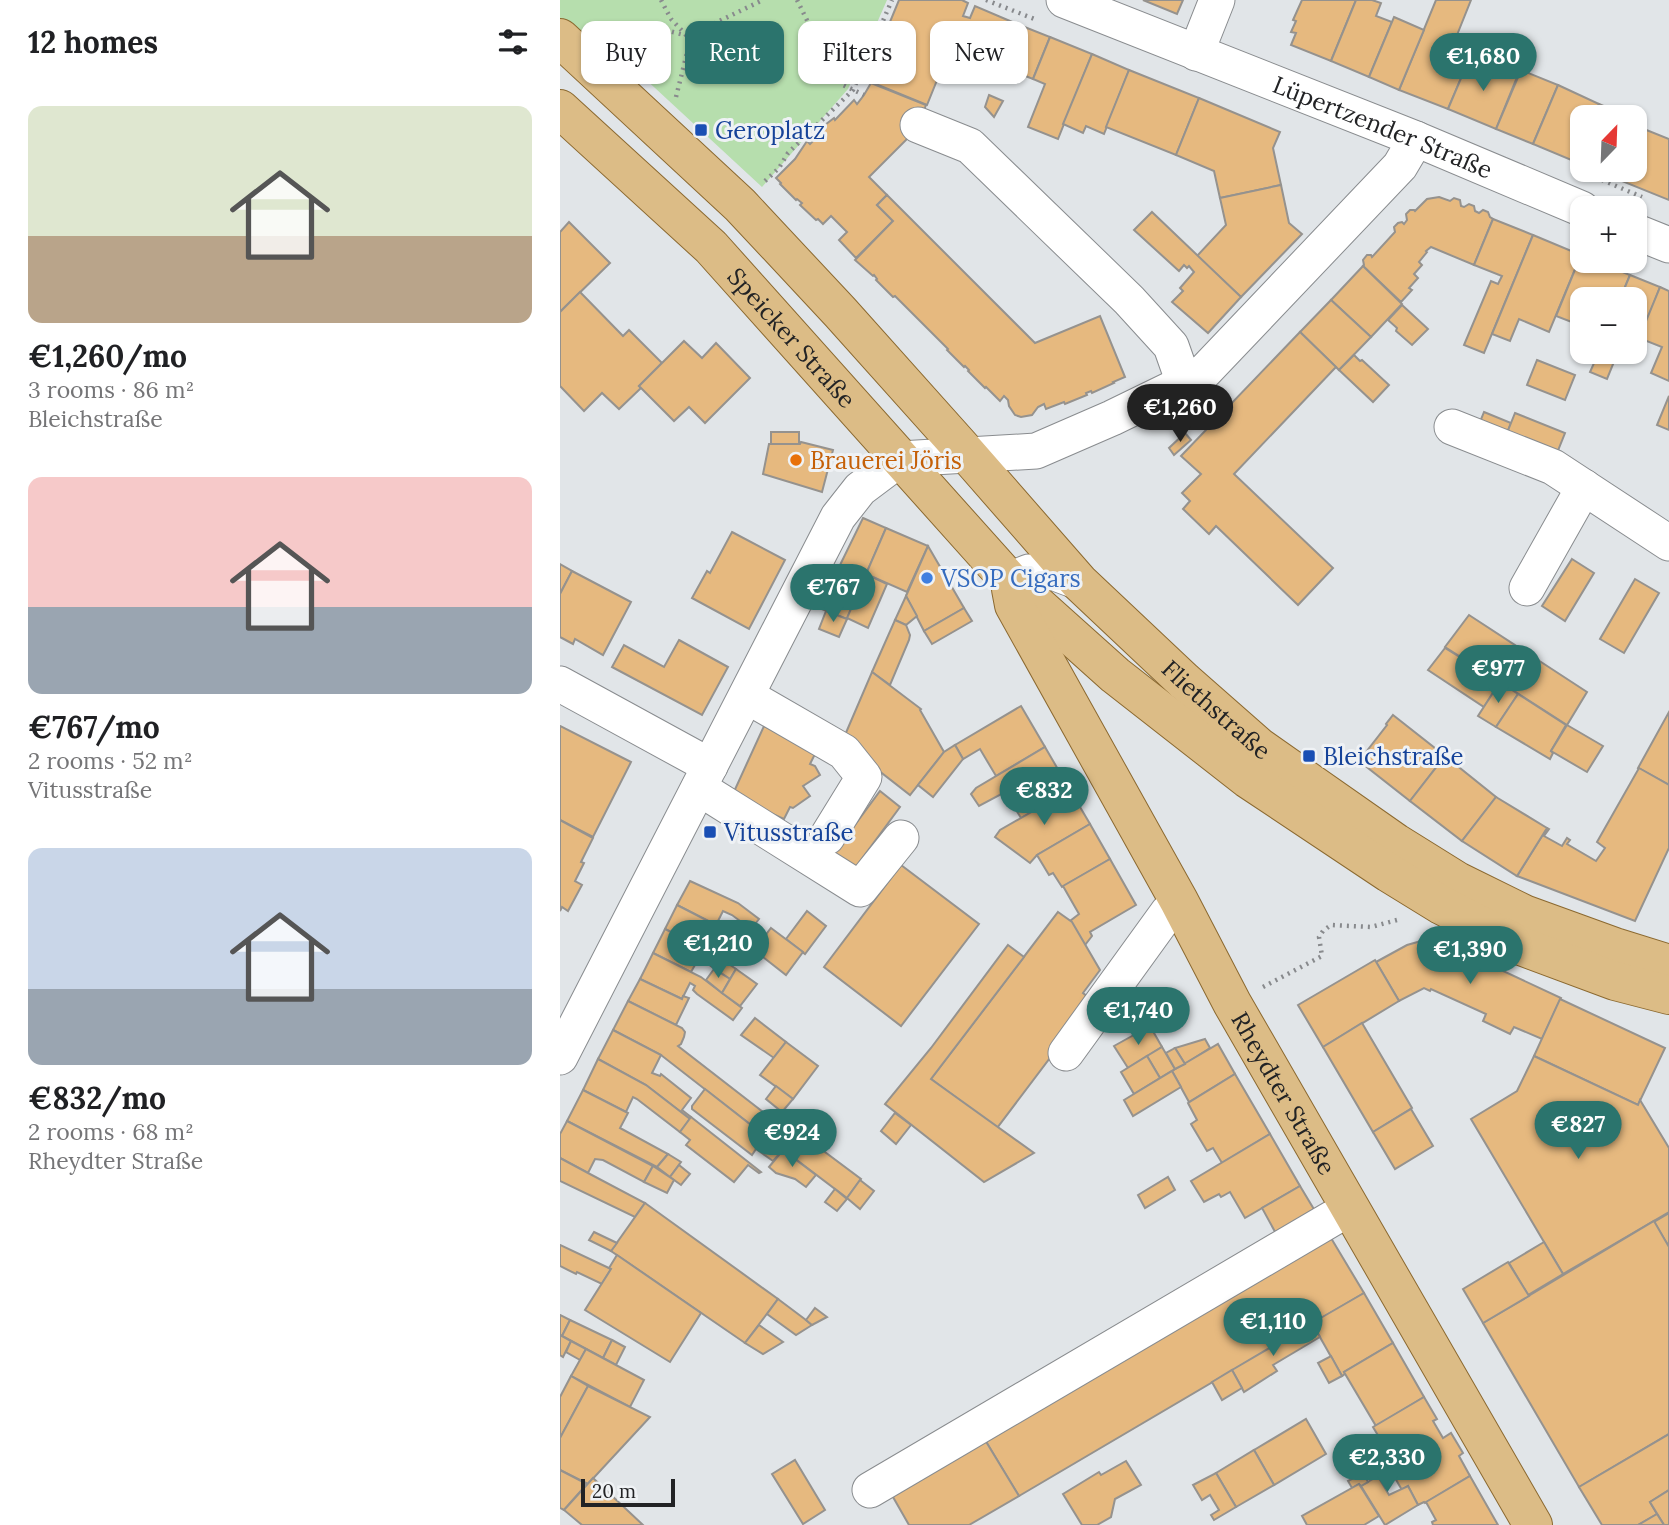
<!DOCTYPE html>
<meta charset="utf-8">
<style>
:root{--surface:#fff;--page:#f2f2f2;--text:#202124;--muted:#757577;--accent:#2b746d}
body{margin:0;font-family:Lora,serif;background:var(--page);color:var(--text);height:100vh;display:flex;flex-direction:column;font-size:26px;white-space:nowrap}
*{box-sizing:border-box;margin:0}
p{font-size:23px;color:var(--muted)}
.icon{flex:none;width:38px;height:38px;fill:none;stroke:currentColor;stroke-width:2;stroke-linecap:round;stroke-linejoin:round}
.map{position:relative;flex:1;overflow:hidden}
.drawer{display:flex;flex-direction:column;background:var(--surface);width:560px}
.drawer>*{flex:none}
.guide{position:absolute;left:21px;top:21px;width:665px;height:63px;display:flex;gap:14px}
.needle{width:46px;rotate:23deg}
.buttons{position:absolute;left:1010px;top:105px;display:grid;gap:14px}
.buttons a{display:grid;place-items:center;width:77px;height:77px;border-radius:14px;background:var(--surface);box-shadow:0 2px 5px #0004;font-size:35px}
.scale{position:absolute;left:21px;bottom:18px;width:94px;box-sizing:border-box;padding-left:7px;border:4px solid #222325;border-top:0;font-size:19px;line-height:24px;white-space:nowrap;color:#222325;-webkit-text-stroke:5px #eff2f5;paint-order:stroke}
.price{position:absolute;translate:-50% -60px;padding:0 16px;border-radius:24px;background:var(--accent);color:#fff;font-size:23px;line-height:46px;filter:drop-shadow(0 2px 4px #0008)}
.price::after{content:'';position:absolute;left:50%;top:42px;width:21px;height:16px;margin-left:-10px;background:inherit;clip-path:polygon(0 0,100% 0,50% 100%)}
.price.current{background:#222;color:#fff}
ul{padding:0;list-style:none}
li{display:grid;align-content:center;gap:14px;height:371px;padding:0 28px}
li span{display:grid;place-items:center;height:217px;border-radius:14px;color:#555}
li>.icon{margin-inline-start:auto}
span .icon{width:126px;height:126px;fill:#fffc;stroke-width:1}
li b{font-size:30px}
h2{display:flex;justify-content:space-between;align-items:center;height:84px;padding:0 28px;font-size:30px}
.tag{padding:0 24px;border-radius:14px;background:var(--surface);box-shadow:0 2px 5px #0004;font-size:24px;line-height:63px}
.tag.current{background:var(--accent);color:#fff}
main{display:flex;flex:1;min-height:0}
.map>svg:first-child{display:block}
.green{fill:#b6dead}
.building{fill:#e6b97f;stroke:#95928e;stroke-width:2}
.lines{fill:none;stroke-linecap:round;stroke-linejoin:round}
.minor-casing{stroke:#898c8f;stroke-width:37}
.major-casing{stroke:#8b6930;stroke-width:40}
.path{stroke:#888a8d;stroke-width:4.5;stroke-dasharray:2 5;stroke-linecap:butt}
.minor{stroke:#fff;stroke-width:35}
.major{stroke:#dcbc86;stroke-width:38}
.transit-dot{fill:#1a4fb4;stroke:#eff2f5;stroke-width:2.5}
.food-dot{fill:#e8710a;stroke:#eff2f5;stroke-width:2.5}
.shop-dot{fill:#3f7fe0;stroke:#eff2f5;stroke-width:2.5}
.labels{text-anchor:middle;dominant-baseline:central;stroke-width:6;stroke-linejoin:round;paint-order:stroke}
.street-label{font-size:24px;fill:#222325;stroke:#eff2f5}
.transit-label{font-size:24px;fill:#164399;stroke:#eff2f5;text-anchor:start}
.food-label{font-size:24px;fill:#c56008;stroke:#eff2f5;text-anchor:start}
.shop-label{font-size:24px;fill:#366cbe;stroke:#eff2f5;text-anchor:start}
</style>
<main>
<section class="drawer">
<h2>12 homes<svg class="icon" aria-label="filters" viewBox="0 0 24 24"><path d="M4 7h16M4 17h16"/><circle cx="9" cy="7" r="2"/><circle cx="15" cy="17" r="2"/></svg></h2>
<ul>
<li><span style="background:linear-gradient(#dfe7d0 60%,#b9a48a 0)"><svg class="icon" aria-label="home" viewBox="0 0 24 24"><path d="M3 11l9-7 9 7M6 9v11h12V9"/></svg></span><div><b>€1,260/mo</b><p>3 rooms · 86 m²</p><p>Bleichstraße</p></div></li>
<li><span style="background:linear-gradient(#f6c9c9 60%,#9aa5b1 0)"><svg class="icon" aria-label="home" viewBox="0 0 24 24"><path d="M3 11l9-7 9 7M6 9v11h12V9"/></svg></span><div><b>€767/mo</b><p>2 rooms · 52 m²</p><p>Vitusstraße</p></div></li>
<li><span style="background:linear-gradient(#c9d6e8 65%,#9aa5b1 0)"><svg class="icon" aria-label="home" viewBox="0 0 24 24"><path d="M3 11l9-7 9 7M6 9v11h12V9"/></svg></span><div><b>€832/mo</b><p>2 rooms · 68 m²</p><p>Rheydter Straße</p></div></li>
</ul>
</section>
<div class="map">
<svg width="1109" height="1525" viewBox="0 0 1109 1525">
<rect width="100%" height="100%" fill="#e1e5e8"/>
<path class="green" d="M0 0H327L288 89 202 187 68 63 28 41 0 18Z"/>
<g class="building">
<path d="M339 0H402L408 3 403 16 410 18 415 6 457 24 439 68 390 48 367 105 306 80Z"/>
<path d="M583 0H623L617 14Z"/>
<path d="M742 0H796L771 61 731 45 736 33 731 32 736 21 733 20Z"/>
<path d="M796 0H812L821 3 816 16 832 22 809 77 771 61Z"/>
<path d="M876 0H911L897 35 891 40 884 38 882 42 889 48 910 57 888 109 839 90Z"/>
<path d="M834 17 864 30 839 90 809 77Z"/>
<path d="M457 24 490 37 473 79 440 66Z"/>
<path d="M490 37 532 54 498 139 468 127 485 84 473 79Z"/>
<path d="M532 54 569 70 544 134 526 126 523 133 503 124Z"/>
<path d="M910 57 957 77 936 129 888 109Z"/>
<path d="M569 70 639 98 616 155 546 127Z"/>
<path d="M961 70 998 85 973 144 936 129Z"/>
<path d="M311 83 366 105 356 130 309 177 327 195 317 205 333 221 296 258 279 240 287 232 271 216 263 224 258 219 256 220 240 205 242 203 237 199 236 200 220 184 221 183 216 178 235 159 247 141 250 144 260 134 257 131 274 118 275 120 294 100 297 104 304 95Z"/>
<path d="M998 85 1039 104 1034 117H1022V148L1016 162 973 144Z"/>
<path d="M429 95 443 101 434 117 425 107Z"/>
<path d="M639 98 720 132 713 148 721 185 660 198 654 171 616 155Z"/>
<path d="M1039 104 1053 110 1051 115 1057 117H1034Z"/>
<path d="M1074 125 1109 139V200L1052 177 1055 170H1074Z"/>
<path d="M721 185 729 223 742 234 681 297 637 256 666 225 660 198Z"/>
<path d="M327 195 475 343 540 316 565 377 553 382 554 383 532 393 531 391 526 393 527 395 505 404 504 402 486 409 484 404 478 407 472 415 461 417 455 415 449 406 448 400 444 396 440 401 426 387 425 388 408 371 409 370 405 366 404 367 387 350 388 349 335 296 333 297 316 280 317 279 314 275 313 276 295 260 333 221 317 205Z"/>
<path d="M879 197 890 201 894 198 900 200 901 206 904 207 909 204 914 206 915 211 919 213 923 210 928 212 930 217 933 219 914 265 871 247 866 251 867 252 859 262 862 265 854 274 858 278 849 288 852 290 841 302 803 266 804 265 803 260 807 255H811L812 257 835 232 834 227 838 223 842 222 844 224 847 220 846 214 850 210H854L855 211 867 199Z"/>
<path d="M592 212 681 297 648 333 612 302 623 291 620 288 634 272 629 266 627 268 624 265 619 271 574 230Z"/>
<path d="M933 219 973 235 924 353 904 345 931 281 938 284 942 276 914 265Z"/>
<path d="M9 222 50 263 0 312V232Z"/>
<path d="M973 235 1021 255 989 332 959 319 950 341 932 334Z"/>
<path d="M1021 255 1022 261H1035L1070 275 1060 299H1022V326L996 316Z"/>
<path d="M803 266 842 304 811 337 771 300Z"/>
<path d="M1070 275 1100 287 1073 357 1059 352H1074V299H1060Z"/>
<path d="M1100 287 1109 291V381L1091 373 1102 347 1079 338Z"/>
<path d="M20 292 63 336 69 330 102 363 79 386 81 388 59 409 42 393 24 411 0 386V312Z"/>
<path d="M771 300 811 337 779 370 740 332Z"/>
<path d="M842 305 868 329 852 345 836 331 837 328 828 320Z"/>
<path d="M740 332 776 367 674 474 773 568 738 605 656 526 649 534 623 509 630 501 622 493 641 474 621 456Z"/>
<path d="M124 341 142 358 156 343 190 378 145 423 129 407 114 421 79 386Z"/>
<path d="M1039 352H1058L1047 379 1030 372Z"/>
<path d="M794 355 800 361 802 360 829 385 813 402 779 370Z"/>
<path d="M977 360 1015 375 1005 400 967 385Z"/>
<path d="M1109 396V430L1097 425Z"/>
<path d="M924 412 951 423 945 438 918 427Z"/>
<path d="M955 413 1005 433 995 458 945 438Z"/>
<rect x="211" y="432" width="28" height="12"/>
<path d="M625 433 631 440 614 455 609 448Z"/>
<path d="M241 442 273 450 262 492 203 474 209 444H240Z"/>
<path d="M303 518 326 528 287 619 259 608Z"/>
<path d="M326 528 368 546 347 592 306 574Z"/>
<path d="M172 532 225 560 189 629 132 598 147 571 150 573Z"/>
<path d="M368 546 404 608 364 631 346 596Z"/>
<path d="M1012 559 1034 573 1005 621 982 606Z"/>
<path d="M0 564 12 571 0 594Z"/>
<path d="M12 571 71 602 43 655 15 639 13 644 0 637V594Z"/>
<path d="M306 574 327 584 308 628 287 618Z"/>
<path d="M1075 579 1099 593 1064 653 1040 639Z"/>
<path d="M346 596 357 616 346 625 335 620Z"/>
<path d="M404 608 412 621 372 644 364 631Z"/>
<path d="M266 611 287 619 279 637 259 629Z"/>
<path d="M909 615 1027 692 1007 725 885 647Z"/>
<path d="M335 620 346 625 350 635 349 640 330 685 312 672Z"/>
<path d="M119 640 168 667 142 715 52 667 64 645 104 667Z"/>
<path d="M885 648 940 682 924 707 868 670Z"/>
<path d="M312 672 361 709 360 710 384 752 350 795 282 742Z"/>
<path d="M940 682 958 694 936 727 918 716Z"/>
<path d="M958 694 1006 725 991 751 993 753 990 759 936 727Z"/>
<path d="M461 706 485 747 436 776 420 749 403 759 395 745Z"/>
<path d="M1109 712V785L1078 768Z"/>
<path d="M833 715 885 756 850 801 799 761 827 725 826 724Z"/>
<path d="M1007 725 1043 746 1027 772 991 751Z"/>
<path d="M0 726 71 762 33 837 0 820Z"/>
<path d="M204 726 257 750 250 764 255 766 260 775 243 786 250 796 233 808 230 807 224 819 172 796Z"/>
<path d="M395 745 403 759 373 797 358 785 384 752Z"/>
<path d="M485 747 510 790 461 818 445 792 419 806 411 794 416 788Z"/>
<path d="M885 756 936 797 902 841 850 801Z"/>
<path d="M1079 768 1109 785V848L1075 921 957 876 987 828 989 829 984 836 1002 846 1007 838 1010 840 1007 844 1036 861 1045 848 1037 842Z"/>
<path d="M510 790 530 824 477 855 470 863 435 837 440 830Z"/>
<path d="M320 791 340 807 292 872 272 856Z"/>
<path d="M936 797 987 828 957 876 902 841Z"/>
<path d="M0 820 33 838 21 862 24 863 15 881 22 885 8 911 2 907 0 911Z"/>
<path d="M530 824 550 859 502 887 493 873 489 875 477 855Z"/>
<path d="M550 859 576 905 530 932 532 936 525 945 510 921 519 914 503 886Z"/>
<path d="M341 865 419 924 341 1026 264 967Z"/>
<path d="M130 881 178 903 199 919 191 929 172 915 163 911 156 925 117 905Z"/>
<path d="M117 905 156 925 147 942 155 946 157 942 175 955 168 963 153 953 105 929Z"/>
<path d="M247 911 266 926 245 954 226 939Z"/>
<path d="M498 912 512 922 540 970 523 993 533 1001 437 1128 371 1079Z"/>
<path d="M211 928 243 952 226 975 194 950Z"/>
<path d="M105 929 153 953 176 969 170 979 139 958 131 972 93 953Z"/>
<path d="M861 941H872L883 943 1001 998 982 1039 954 1027 950 1034 923 1021 926 1014 871 989 870 991 864 988 839 1001 816 962 847 945Z"/>
<path d="M448 945 464 957 371 1079 474 1153 424 1182 325 1104 371 1048Z"/>
<path d="M93 953 141 977 182 1008 173 1020 137 994 133 990 135 986 130 983 122 999 80 979Z"/>
<path d="M815 960 839 1001 763 1047 738 1005Z"/>
<path d="M154 969 170 979 162 993 146 980Z"/>
<path d="M176 969 197 984 180 1006 162 993Z"/>
<path d="M80 979 122 999 123 996 129 998 116 1025 68 1001Z"/>
<path d="M1000 999 1105 1048 1078 1105 974 1056Z"/>
<path d="M68 1001 122 1028 125 1032 124 1037 121 1044 118 1046 216 1122 205 1136 101 1055 53 1030Z"/>
<path d="M195 1018 226 1042 214 1058 181 1035Z"/>
<path d="M802 1023 852 1108 813 1132 763 1047Z"/>
<path d="M590 1026 602 1047 568 1068 554 1046Z"/>
<path d="M53 1030 101 1055 92 1073 100 1076 101 1074 131 1098 122 1110 131 1117 130 1119 86 1085 38 1059Z"/>
<path d="M645 1039 650 1048 625 1064 615 1048Z"/>
<path d="M226 1042 258 1066 233 1099 200 1075Z"/>
<path d="M658 1044 675 1074 629 1102 612 1071Z"/>
<path d="M602 1047 615 1069 600 1078 587 1056Z"/>
<path d="M615 1048 625 1064 615 1069 606 1053Z"/>
<path d="M587 1056 600 1078 574 1094 561 1072Z"/>
<path d="M974 1056 1078 1105 1080 1100 1109 1148V1212L1003 1274 911 1119 957 1091Z"/>
<path d="M38 1059 86 1085 130 1119 120 1132 77 1099 73 1097 66 1112 23 1090Z"/>
<path d="M612 1071 621 1087 573 1116 564 1100Z"/>
<path d="M675 1074 710 1134 662 1163 653 1148 647 1151 631 1124 637 1120 628 1103Z"/>
<path d="M216 1086 233 1099 222 1112 206 1099Z"/>
<path d="M145 1089 223 1150 213 1161 196 1149 192 1155 132 1109V1106Z"/>
<path d="M23 1090 68 1113 60 1128 108 1154 97 1167 7 1121Z"/>
<path d="M851 1109 873 1146 835 1169 813 1132Z"/>
<path d="M335 1113 351 1125 336 1144 321 1131Z"/>
<path d="M131 1117 201 1172 199 1173 188 1165 174 1182 126 1145 130 1140 120 1132Z"/>
<path d="M7 1121 93 1166 84 1182 43 1160 35 1159 28 1173 0 1158V1134Z"/>
<path d="M216 1122 226 1123 301 1179 287 1198 205 1136Z"/>
<path d="M710 1134 740 1186 685 1218 670 1192 661 1197 659 1194 644 1202 631 1181Z"/>
<path d="M223 1150 256 1175 246 1187 235 1179 216 1173 209 1167Z"/>
<path d="M108 1154 121 1162 110 1177 97 1167Z"/>
<path d="M0 1158 28 1173 85 1203 75 1217 0 1181Z"/>
<path d="M119 1165 130 1174 121 1185 110 1177Z"/>
<path d="M93 1166 114 1180 107 1193 84 1182Z"/>
<path d="M608 1177 615 1190 585 1208 578 1195Z"/>
<path d="M300 1180 314 1191 300 1209 287 1198Z"/>
<path d="M740 1186 758 1216 719 1239 702 1208Z"/>
<path d="M275 1189 287 1199 277 1211 265 1202Z"/>
<path d="M85 1203 218 1299 185 1343 51 1251Z"/>
<path d="M1109 1213V1247L1094 1222Z"/>
<path d="M1094 1221 1109 1247V1434L1019 1487 923 1323Z"/>
<path d="M34 1232 57 1243 51 1251 29 1240Z"/>
<path d="M768 1233 804 1293 459 1496 422 1435Z"/>
<path d="M984 1242 1003 1274 968 1295 949 1263Z"/>
<path d="M0 1245 51 1269 42 1284 17 1272 16 1274 0 1266Z"/>
<path d="M57 1255 141 1313 110 1362 25 1310 51 1269 49 1268Z"/>
<path d="M948 1262 969 1296 923 1323 903 1289Z"/>
<path d="M804 1293 833 1343 784 1372 785 1374 782 1376 752 1323Z"/>
<path d="M218 1299 246 1320 252 1325 236 1335 207 1314Z"/>
<path d="M255 1308 267 1317 252 1325 246 1320Z"/>
<path d="M0 1315 10 1320 2 1336 0 1335Z"/>
<path d="M10 1320 52 1340 43 1358 2 1336Z"/>
<path d="M752 1323 760 1337 713 1365 717 1371 684 1392 672 1370Z"/>
<path d="M199 1325 223 1342 203 1354 185 1343Z"/>
<path d="M0 1335 11 1341 3 1357 0 1355Z"/>
<path d="M52 1340 65 1347 56 1365 43 1358Z"/>
<path d="M11 1341 26 1349 20 1360 6 1352Z"/>
<path d="M833 1343 864 1397 816 1426 784 1372Z"/>
<path d="M26 1349 84 1380 70 1407 11 1376Z"/>
<path d="M771 1356 782 1376 769 1383 758 1363Z"/>
<path d="M672 1370 682 1388 662 1400 652 1382Z"/>
<path d="M11 1376 28 1386 0 1438V1397Z"/>
<path d="M28 1386 90 1417 28 1484 0 1470V1438Z"/>
<path d="M864 1397 877 1419 873 1421 883 1438 891 1433 903 1453 899 1456 910 1476 865 1503 864 1502 858 1505 848 1486 842 1490 831 1471 819 1451 825 1447 813 1427Z"/>
<path d="M746 1419 766 1454 714 1485 694 1450Z"/>
<path d="M1109 1434V1490L1090 1502 1097 1514 1078 1525H1042L1019 1487Z"/>
<path d="M422 1435 459 1496 409 1525H349L329 1490Z"/>
<path d="M694 1450 714 1485 676 1507 656 1473Z"/>
<path d="M819 1451 831 1471 819 1478 829 1495 848 1486 858 1505 825 1525 801 1486 818 1476 808 1458Z"/>
<path d="M235 1460 265 1510 243 1524 212 1474Z"/>
<path d="M566 1461 581 1485 555 1499 551 1517 537 1525H522L503 1494 539 1472 541 1475Z"/>
<path d="M0 1470 27 1484 4 1510 0 1508Z"/>
<path d="M656 1473 676 1507 654 1520 651 1515 659 1510 650 1495 642 1500 633 1485Z"/>
<path d="M803 1473 808 1482 801 1486 799 1484 792 1488 788 1481Z"/>
<path d="M910 1476 938 1525H873L872 1522 876 1520 866 1502Z"/>
<path d="M33 1478 83 1525H22L4 1510Z"/>
<path d="M799 1484 819 1516 804 1525H747L742 1516Z"/>
<path d="M1109 1490V1525H1104L1090 1502Z"/>
<path d="M1097 1514 1104 1525H1078Z"/>
</g>
<g class="lines">
<defs>
<g id="minor">
<path id="s1" d="M504 0 856 139 1022 209"/>
<path d="M636 53 657 0"/>
<path d="M358 125 410 146 569 300 611 346 624 383"/>
<path d="M1074 231 1109 245"/>
<path d="M892 427 993 467 1109 543"/>
<path d="M449 580 469 572 495 573 519 582"/>
<path d="M967 588 1024 487"/>
<path d="M0 684 150 766"/>
<path d="M187 696 284 752 304 777 267 837"/>
<path d="M139 788 300 889 341 838"/>
<path d="M506 1053 608 912 619 901"/>
<path d="M0 1057 278 517 300 489 340 459 476 451 552 418 624 383 645 371 840 166 856 139"/>
<path d="M310 1490 790 1208"/>
</g>
<g id="major">
<path id="s2" d="M0 38 180 205 280 312 408 455 519 582 624 681 699 747 836 843 897 881 964 914 1055 947 1109 964"/>
<path id="s3" d="M0 109 151 247 449 580 555 675 688 779 829 873 881 905 961 946 1055 981 1109 995"/>
<path id="s4" d="M451 589 454 605 619 901 672 1003 973 1525"/>
</g>
</defs>
<use href="#minor" class="minor-casing"/>
<use href="#major" class="major-casing"/>
<g class="path">
<path d="M101 0 111 19 127 36"/>
<path d="M237 0 275 77 283 85 304 95"/>
<path d="M426 0 477 20"/>
<path d="M54 44 64 33 109 31 128 36"/>
<path d="M116 97 128 49V36L203 0"/>
<path d="M1042 180 1082 197"/>
<path d="M205 181 219 168 228 153 293 90 332 0"/>
<path d="M703 987 762 956 759 937 763 931 771 925 811 927 837 920"/>
</g>
<use href="#minor" class="minor"/>
<use href="#major" class="major"/>
</g>
<g class="transit-dot">
<rect x="134" y="123" width="14" height="14" rx="3.5"/>
<rect x="742" y="749" width="14" height="14" rx="3.5"/>
<rect x="143" y="825" width="14" height="14" rx="3.5"/>
</g>
<circle class="food-dot" cx="236" cy="460" r="7"/>
<circle class="shop-dot" cx="367" cy="578" r="7"/>
<g class="labels">
<g class="street-label">
<text stroke="none"><textPath href="#s1" startOffset="343">Lüpertzender Straße</textPath></text>
<text stroke="none"><textPath href="#s3" startOffset="326">Speicker Straße</textPath></text>
<text stroke="none"><textPath href="#s2" startOffset="940">Fliethstraße</textPath></text>
<text stroke="none"><textPath href="#s4" startOffset="574">Rheydter Straße</textPath></text>
</g>
<g class="transit-label">
<text x="155" y="130">Geroplatz</text>
<text x="763" y="756">Bleichstraße</text>
<text x="164" y="832">Vitusstraße</text>
</g>
<g class="food-label">
<text x="250" y="460">Brauerei Jöris</text>
</g>
<g class="shop-label">
<text x="381" y="578">VSOP Cigars</text>
</g>
</g>
</svg>
<div class="buttons">
<a><svg class="needle" viewBox="-14 -14 28 28"><path d="M0-13l5 13h-10z" fill="#e53935"/><path d="M0 13l5-13h-10z" fill="#757577"/></svg></a>
<a>+</a>
<a>−</a>
</div>
<div class="scale">20 m</div>
<b class="price" style="left:923px;top:93px">€1,680</b>
<b class="price current" style="left:620px;top:444px">€1,260</b>
<b class="price" style="left:273px;top:624px">€767</b>
<b class="price" style="left:938px;top:705px">€977</b>
<b class="price" style="left:484px;top:827px">€832</b>
<b class="price" style="left:158px;top:980px">€1,210</b>
<b class="price" style="left:910px;top:986px">€1,390</b>
<b class="price" style="left:578px;top:1047px">€1,740</b>
<b class="price" style="left:1018px;top:1161px">€827</b>
<b class="price" style="left:232px;top:1169px">€924</b>
<b class="price" style="left:713px;top:1358px">€1,110</b>
<b class="price" style="left:827px;top:1494px">€2,330</b>
<div class="guide">
<a class="tag">Buy</a>
<a class="tag current">Rent</a>
<a class="tag">Filters</a>
<a class="tag">New</a>
</div>
</div>
</main>
